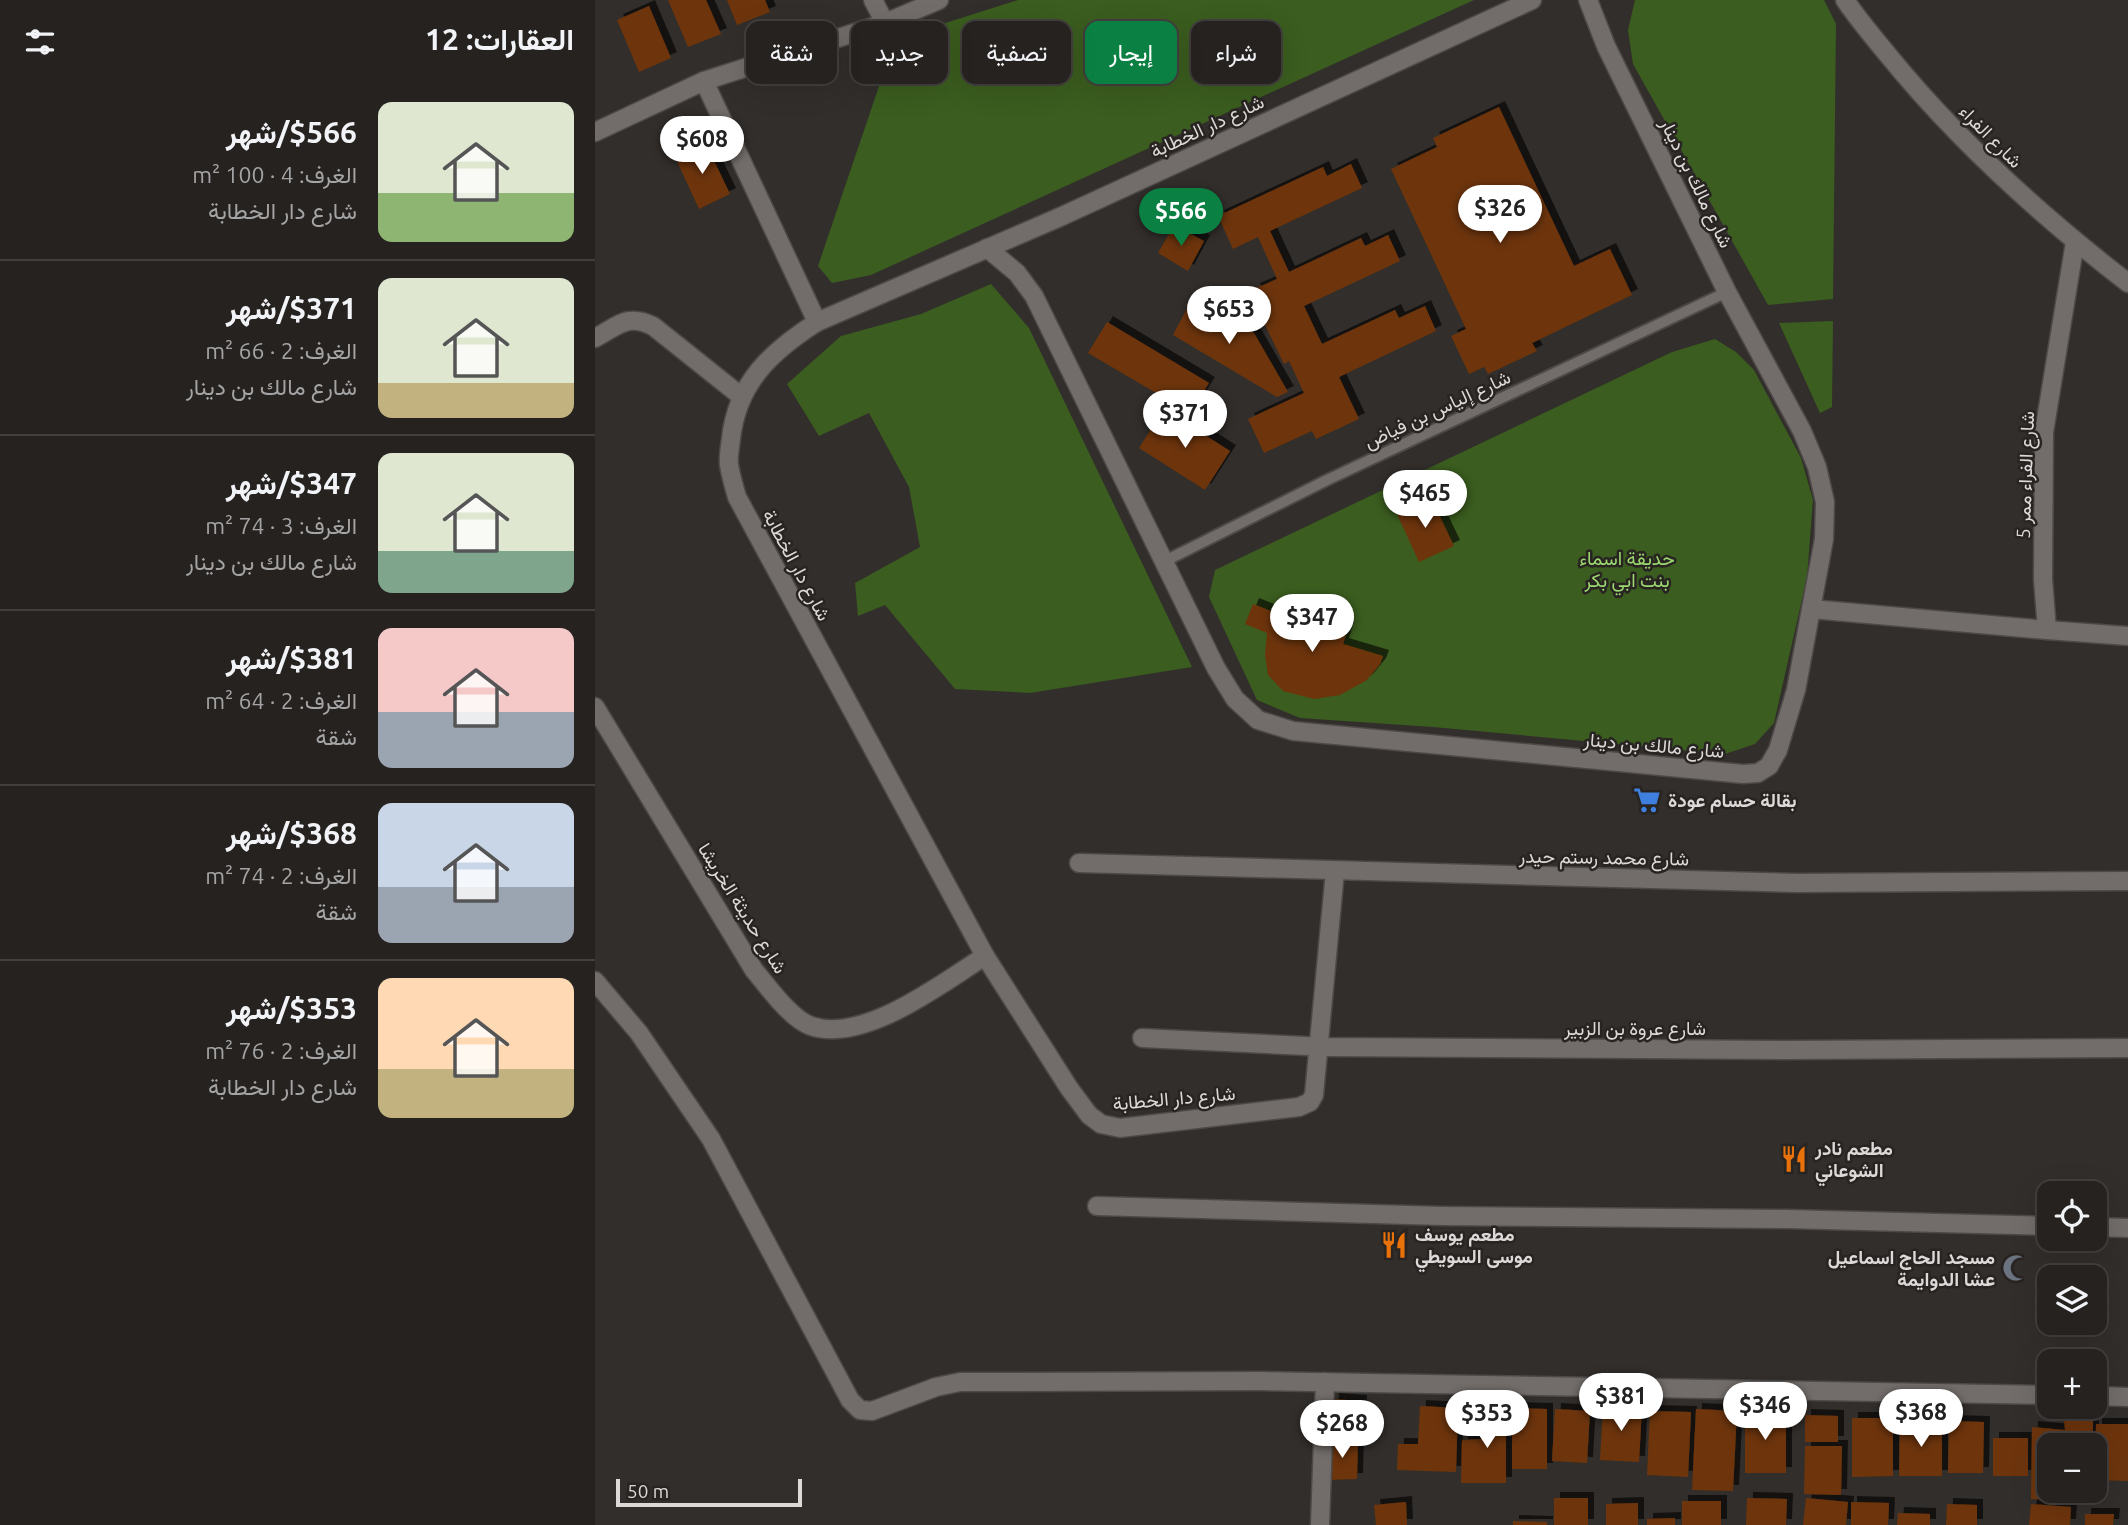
<!DOCTYPE html>
<html lang="ar">
<meta charset="utf-8">
<style>
:root{--surface:#262220;--page:#322f2d;--text:#f1f3f6;--muted:#a4a4a5;--line:#423f3e;--accent:#0b8043}
body{margin:0;font-family:Ubuntu,Vazirmatn,sans-serif;background:var(--page);color:var(--text);direction:rtl;height:100vh;display:flex;flex-direction:column;font-size:26px;white-space:nowrap}
*{box-sizing:border-box;margin:0}
p{font-size:23px;color:var(--muted)}
.icon{flex:none;width:38px;height:38px;fill:none;stroke:currentColor;stroke-width:2;stroke-linecap:round;stroke-linejoin:round}
.map{position:relative;flex:1;overflow:hidden;direction:ltr}
.sheet{display:flex;flex-direction:column;background:var(--surface);width:595px}
.sheet>*{flex:none}
.hud{position:absolute;left:21px;top:21px;width:665px;height:63px;direction:rtl;display:flex;gap:14px}
.tools{position:absolute;left:1442px;top:1181px;display:grid;gap:14px}
.tools a{display:grid;place-items:center;width:70px;height:70px;border-radius:14px;background:var(--surface);box-shadow:0 7px 28px #0002,0 0 0 2px var(--line);font-size:35px}
.scale{position:absolute;left:21px;bottom:18px;width:186px;box-sizing:border-box;padding-left:7px;border:4px solid #dcd9d8;border-top:0;font-size:19px;line-height:24px;white-space:nowrap;color:#dcd9d8;-webkit-text-stroke:5px #282422;paint-order:stroke}
.price{position:absolute;translate:-50% -60px;padding:0 16px;border-radius:24px;background:#fff;color:#222;font-size:23px;line-height:46px;filter:drop-shadow(0 2px 4px #0008)}
.price::after{content:'';position:absolute;left:50%;top:42px;width:21px;height:16px;margin-left:-10px;background:inherit;clip-path:polygon(0 0,100% 0,50% 100%)}
.price.selected{background:var(--accent);color:#fff}
ul{padding:0;list-style:none}
li{display:flex;align-items:center;gap:21px;height:175px;padding:0 21px}
li+li{border-top:2px solid var(--line)}
li span{display:grid;place-items:center;flex:none;width:196px;height:140px;border-radius:14px;color:#555}
li>.icon{margin-inline-start:auto}
span .icon{width:84px;height:84px;fill:#fffc;stroke-width:1}
li b{font-size:30px}
h2{display:flex;justify-content:space-between;align-items:center;height:84px;padding:0 21px;font-size:30px}
.pill{padding:0 24px;border-radius:14px;background:var(--surface);box-shadow:0 7px 28px #0002,0 0 0 2px var(--line);font-size:24px;line-height:63px}
.pill.selected{background:var(--accent);color:#fff}
main{display:flex;flex:1;min-height:0}
.map>svg:first-child{display:block}
.green{fill:#3b5d1f}
.building{fill:#6e350a;filter:url(#shadow)}
.lines{fill:none;stroke-linecap:round;stroke-linejoin:round}
.lane-casing{stroke:#4c4947;stroke-width:14}
.street-casing{stroke:#4c4947;stroke-width:21}
.lane{stroke:#726d6a;stroke-width:10}
.street{stroke:#726d6a;stroke-width:18}
.labels{text-anchor:middle;dominant-baseline:central;stroke-width:5;stroke-linejoin:round;paint-order:stroke}
.street-label{font-size:19px;fill:#dcd9d8;stroke:#282422}
.park-label{font-size:19px;fill:#9cd870;stroke:#282422}
.poi-label{font-size:19px;font-weight:bold;fill:#dcd9d8;stroke:#282422;text-anchor:start}
</style>
<main>
<div class="map">
<svg width="1533" height="1525" viewBox="0 0 1533 1525">
<defs>
<filter id="shadow"><feDropShadow dx="6" dy="-6" stdDeviation="0" flood-color="#0009"/></filter>
</defs>
<rect width="100%" height="100%" fill="#322e2b"/>
<g class="green">
<path d="M423 0H879L276 275 237 283 223 266 300 39Z"/>
<path d="M1040 0H1229L1241 24 1238 299 1173 305 1038 64 1033 30Z"/>
<path d="M396 284 434 328 597 667 435 693 360 689 290 605 263 616 260 583 325 547 314 487 274 413 224 436 192 384 246 336 326 314Z"/>
<path d="M1238 321 1237 407 1225 413 1184 323Z"/>
<path d="M1120 339 1141 352 1159 370 1206 458 1218 500 1212 577 1179 723 1160 744 1130 754 838 727 705 718 662 700 614 597 620 570 1077 352Z"/>
</g>
<g class="building">
<path d="M73 0H111L126 34 93 47Z"/>
<path d="M132 0H170L175 12 142 25Z"/>
<path d="M54 6 76 58 44 72 22 20Z"/>
<path d="M904 107 979 266 1015 249 1037 295 937 343 942 351 893 374 889 367 874 374 856 336 871 329 796 169 842 147 838 138Z"/>
<path d="M110 142 135 194 104 209 80 157Z"/>
<path d="M756 164 767 188 675 231 694 272 766 238 770 246 793 235 805 261 709 306 727 344 800 310 804 318 830 306 841 331 744 377 764 419 721 439 717 431 669 453 653 419 709 393 694 361 689 364 669 323 674 321 659 289 682 279 663 237 638 249 623 216 728 167 732 176Z"/>
<path d="M579 225 609 241 593 271 563 253Z"/>
<path d="M597 299 659 333 693 392 682 397 578 335Z"/>
<path d="M512 322 614 383 595 413 493 353Z"/>
<path d="M569 409 635 451 610 490 544 448Z"/>
<path d="M836 498 859 546 824 562 802 514Z"/>
<path d="M658 604 713 626 717 616 725 611 739 609 749 616 753 628 748 644 788 656 785 664 772 680 745 695 719 699 688 691 673 675 670 655 672 633 650 624Z"/>
<path d="M738 1399 766 1401 764 1437 736 1436Z"/>
<path d="M1008 1405 1047 1407 1044 1462 1005 1460Z"/>
<path d="M825 1406 863 1408 861 1472 802 1470 803 1444H823Z"/>
<path d="M887 1407H911V1483H866L867 1440 887 1439Z"/>
<path d="M917 1408 952 1409V1469H917Z"/>
<path d="M960 1409 995 1411 992 1463 957 1461Z"/>
<path d="M1101 1409 1142 1411 1138 1491 1097 1490Z"/>
<path d="M1055 1411 1096 1412 1093 1477 1052 1475Z"/>
<rect x="1150" y="1411" width="41" height="62"/>
<path d="M1210 1415 1243 1416V1442H1210Z"/>
<path d="M1257 1418H1298V1476L1257 1477Z"/>
<path d="M1498 1418V1446H1454V1491H1466V1500L1436 1499 1437 1427 1470 1430 1469 1419Z"/>
<path d="M1354 1421 1389 1422 1388 1473H1353Z"/>
<path d="M1305 1422 1347 1423V1476H1304Z"/>
<path d="M1501 1424H1533V1481L1500 1480Z"/>
<rect x="1398" y="1438" width="35" height="38"/>
<path d="M734 1440 763 1441 762 1479 731 1480Z"/>
<path d="M1210 1446H1247L1246 1495 1209 1494Z"/>
<rect x="1470" y="1491" width="28" height="3"/>
<rect x="959" y="1498" width="34" height="27"/>
<path d="M1152 1498 1192 1499 1191 1525H1151Z"/>
<path d="M1211 1498 1253 1502 1251 1525H1208Z"/>
<rect x="1087" y="1501" width="39" height="24"/>
<path d="M811 1502 812 1525H781L779 1505Z"/>
<path d="M1256 1502 1294 1503 1293 1525H1256Z"/>
<path d="M1043 1503V1525H1011V1504Z"/>
<path d="M1352 1504 1382 1505V1525H1351Z"/>
<path d="M1436 1504 1476 1507 1475 1525H1434Z"/>
<path d="M1303 1513 1335 1514V1525H1302Z"/>
<path d="M1490 1514H1519L1518 1525H1490Z"/>
<path d="M1080 1518V1525H1052V1519Z"/>
<path d="M918 1521 952 1522V1525H918Z"/>
</g>
<g class="lines">
<defs>
<path id="lane" d="M568 562 732 480 1132 292"/>
<g id="street">
<path d="M278 0 290 23"/>
<path d="M1250 0C1263 19 1278 37 1293 55 1363 141 1445 215 1533 283"/>
<path d="M109 81 222 322"/>
<path d="M0 132 109 81 290 23 344 0"/>
<path d="M1480 242 1449 432 1448 579 1452 630 1533 636"/>
<path d="M392 248 422 273 439 296 621 668 640 699 663 720 698 731 1148 774 1163 773 1174 766 1183 750 1201 690 1229 539 1230 502 1222 467 1207 431 1132 292 1011 46 993 0"/>
<path d="M0 338C23 326 32 313 58 326L147 397"/>
<path d="M1216 609 1452 630"/>
<path d="M0 707 159 970C173 987 196 1019 216 1026 269 1044 347 983 390 956"/>
<path d="M484 863 1202 883 1533 881"/>
<path d="M740 871 719 1095 715 1102 704 1107 525 1128 506 1124 494 1115 474 1088 390 956 142 497C139 487 136 476 134 465 133 457 135 447 136 439 142 382 177 351 222 322L465 217 937 0"/>
<path d="M0 981 44 1033 116 1139 255 1400 265 1410 277 1411 341 1387 365 1382H395L665 1381 1454 1395"/>
<path d="M547 1038 732 1047 1196 1050 1533 1048"/>
<path d="M502 1206 848 1216 1192 1219 1454 1226"/>
<path d="M1500 1227 1533 1228"/>
<path d="M1500 1396 1533 1397"/>
<path d="M725 1525 730 1382"/>
</g>
</defs>
<use href="#lane" class="lane-casing"/>
<use href="#street" class="street-casing"/>
<use href="#lane" class="lane"/>
<use href="#street" class="street"/>
</g>
<defs>
<symbol id="supermarket-bare" viewBox="-9 -9 18 18"><path d="M-6-5.5h2.5l.6 2H6L4.5 2H-2.5L-4.4-4H-6ZM-1.5 3.2a1.3 1.3 0 1 0 .1 0ZM3 3.2a1.3 1.3 0 1 0 .1 0Z" fill="#3f7fe0" stroke="#282422" stroke-width="2.5" paint-order="stroke"/></symbol>
<symbol id="restaurant-bare" viewBox="-9 -9 18 18"><path d="M-5-6h1v4h1v-4h1v4h1v-4h1v5L-1.5 .5V6h-2V.5L-5-1ZM5-6V6H3V1.5H1.5Q1.5-4 5-6Z" fill="#e8710a" stroke="#282422" stroke-width="2.5" paint-order="stroke"/></symbol>
<symbol id="mosque-bare" viewBox="-9 -9 18 18"><path d="M3.5-4.9A6 6 0 1 0 3.5 4.9A5 5 0 1 1 3.5-4.9Z" fill="#6b7280" stroke="#282422" stroke-width="2.5" paint-order="stroke"/></symbol>
</defs>
<g fill-rule="evenodd">
<use href="#supermarket-bare" x="1033" y="781" width="38" height="38"/>
<use href="#restaurant-bare" x="1180" y="1140" width="38" height="38"/>
<use href="#restaurant-bare" x="780" y="1226" width="38" height="38"/>
<use href="#mosque-bare" x="1402" y="1249" width="38" height="38"/>
</g>
<g class="labels">
<g class="street-label">
<text transform="translate(612 126) rotate(-25)">شارع دار الخطابة</text>
<text transform="translate(1396 136) rotate(45)">شارع الفراء</text>
<text transform="translate(1102 183) rotate(64)">شارع مالك بن دينار</text>
<text transform="translate(842 409) rotate(-25)">شارع إلياس بن فياض</text>
<text transform="translate(1430 475) rotate(-88)">شارع الفراء ممر 5</text>
<text transform="translate(202 565) rotate(62)">شارع دار الخطابة</text>
<text transform="translate(1059 745) rotate(5)">شارع مالك بن دينار</text>
<text transform="translate(1009 857) rotate(1)">شارع محمد رستم حيدر</text>
<text transform="translate(148 908) rotate(58)">شارع حديثة الخريشا</text>
<text x="1040" y="1028">شارع عروة بن الزبير</text>
<text transform="translate(579 1098) rotate(-5)">شارع دار الخطابة</text>
</g>
<g class="park-label">
<text x="1032" y="558">حديقة اسماء<tspan x="1032" dy="22">بنت ابي بكر</tspan></text>
</g>
<g class="poi-label">
<text x="1073" y="800">بقالة حسام عودة</text>
<text x="1220" y="1148">مطعم نادر<tspan x="1220" dy="22">الشوعاني</tspan></text>
<text x="820" y="1234">مطعم يوسف<tspan x="820" dy="22">موسى السويطي</tspan></text>
<text x="1400" y="1257" text-anchor="end">مسجد الحاج اسماعيل<tspan x="1400" dy="22">عشا الدوايمة</tspan></text>
</g>
</g>
</svg>
<div class="tools">
<a><svg class="icon" aria-label="locate" viewBox="0 0 24 24"><circle cx="12" cy="12" r="6"/><path d="M12 2v4M12 18v4M2 12h4M18 12h4"/></svg></a>
<a><svg class="icon" aria-label="layers" viewBox="0 0 24 24"><path d="M12 4l9 5-9 5-9-5zM3 14l9 5 9-5"/></svg></a>
<a>+</a>
<a>−</a>
</div>
<div class="scale">50 m</div>
<b class="price" style="left:107px;top:176px">$608</b>
<b class="price" style="left:905px;top:245px">$326</b>
<b class="price selected" style="left:586px;top:248px">$566</b>
<b class="price" style="left:634px;top:346px">$653</b>
<b class="price" style="left:590px;top:450px">$371</b>
<b class="price" style="left:830px;top:530px">$465</b>
<b class="price" style="left:717px;top:654px">$347</b>
<b class="price" style="left:1026px;top:1433px">$381</b>
<b class="price" style="left:1170px;top:1442px">$346</b>
<b class="price" style="left:1326px;top:1449px">$368</b>
<b class="price" style="left:892px;top:1450px">$353</b>
<b class="price" style="left:747px;top:1460px">$268</b>
<div class="hud">
<a class="pill">شراء</a>
<a class="pill selected">إيجار</a>
<a class="pill">تصفية</a>
<a class="pill">جديد</a>
<a class="pill">شقة</a>
</div>
</div>
<section class="sheet">
<h2>العقارات: 12<svg class="icon" aria-label="filters" viewBox="0 0 24 24"><path d="M4 7h16M4 17h16"/><circle cx="9" cy="7" r="2"/><circle cx="15" cy="17" r="2"/></svg></h2>
<ul>
<li><span style="background:linear-gradient(#dfe7d0 65%,#8fb573 0)"><svg class="icon" aria-label="home" viewBox="0 0 24 24"><path d="M3 11l9-7 9 7M6 9v11h12V9"/></svg></span><div><b>$566/شهر</b><p>الغرف: 4 · 100 m²</p><p>شارع دار الخطابة</p></div></li>
<li><span style="background:linear-gradient(#dfe7d0 75%,#c2b280 0)"><svg class="icon" aria-label="home" viewBox="0 0 24 24"><path d="M3 11l9-7 9 7M6 9v11h12V9"/></svg></span><div><b>$371/شهر</b><p>الغرف: 2 · 66 m²</p><p>شارع مالك بن دينار</p></div></li>
<li><span style="background:linear-gradient(#dfe7d0 70%,#7fa58c 0)"><svg class="icon" aria-label="home" viewBox="0 0 24 24"><path d="M3 11l9-7 9 7M6 9v11h12V9"/></svg></span><div><b>$347/شهر</b><p>الغرف: 3 · 74 m²</p><p>شارع مالك بن دينار</p></div></li>
<li><span style="background:linear-gradient(#f6c9c9 60%,#9aa5b1 0)"><svg class="icon" aria-label="home" viewBox="0 0 24 24"><path d="M3 11l9-7 9 7M6 9v11h12V9"/></svg></span><div><b>$381/شهر</b><p>الغرف: 2 · 64 m²</p><p>شقة</p></div></li>
<li><span style="background:linear-gradient(#c9d6e8 60%,#9aa5b1 0)"><svg class="icon" aria-label="home" viewBox="0 0 24 24"><path d="M3 11l9-7 9 7M6 9v11h12V9"/></svg></span><div><b>$368/شهر</b><p>الغرف: 2 · 74 m²</p><p>شقة</p></div></li>
<li><span style="background:linear-gradient(#ffd9b3 65%,#c2b280 0)"><svg class="icon" aria-label="home" viewBox="0 0 24 24"><path d="M3 11l9-7 9 7M6 9v11h12V9"/></svg></span><div><b>$353/شهر</b><p>الغرف: 2 · 76 m²</p><p>شارع دار الخطابة</p></div></li>
</ul>
</section>
</main>
